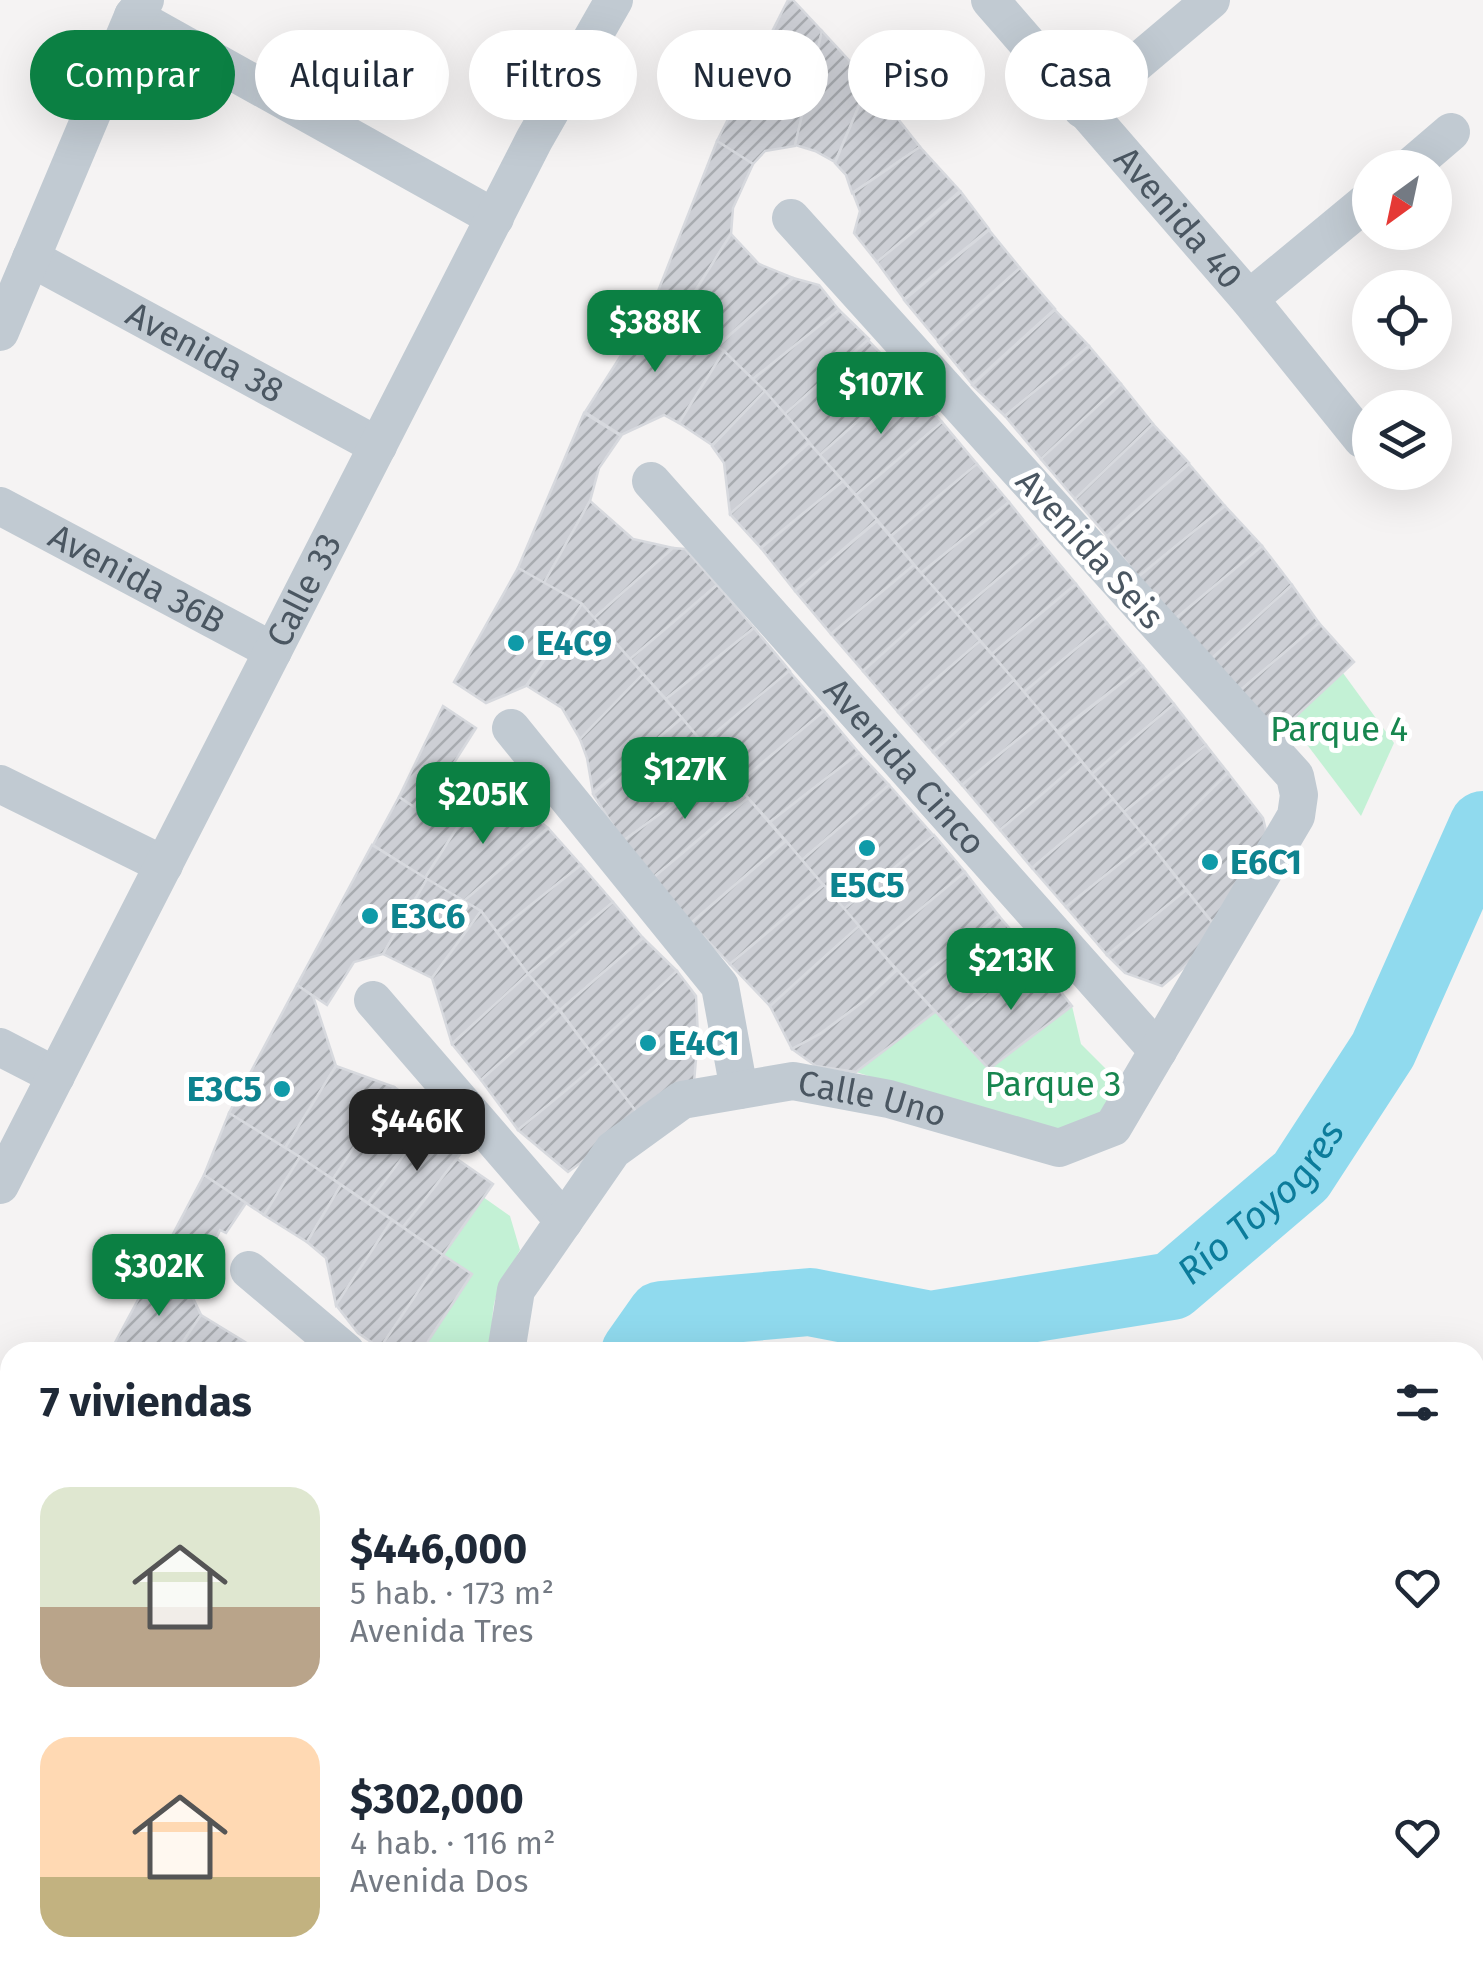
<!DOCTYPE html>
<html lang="es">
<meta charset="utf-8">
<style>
:root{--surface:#fff;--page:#f6f6f7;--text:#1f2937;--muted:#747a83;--accent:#0b8043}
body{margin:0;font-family:"Fira Sans",sans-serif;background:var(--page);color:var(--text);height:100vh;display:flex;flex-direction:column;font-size:38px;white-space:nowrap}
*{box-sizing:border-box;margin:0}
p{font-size:32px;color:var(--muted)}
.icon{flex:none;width:55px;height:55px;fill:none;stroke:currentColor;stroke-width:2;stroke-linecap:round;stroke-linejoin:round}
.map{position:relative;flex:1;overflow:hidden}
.side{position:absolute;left:0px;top:1342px;width:1485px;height:642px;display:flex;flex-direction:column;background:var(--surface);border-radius:30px 30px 0 0;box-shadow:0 10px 40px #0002}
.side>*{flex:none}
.guide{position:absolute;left:30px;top:30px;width:1425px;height:90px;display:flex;gap:20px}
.needle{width:65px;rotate:213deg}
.fabs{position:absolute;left:1352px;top:150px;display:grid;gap:20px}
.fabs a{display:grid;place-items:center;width:100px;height:100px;border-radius:50%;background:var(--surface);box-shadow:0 10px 40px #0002;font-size:50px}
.price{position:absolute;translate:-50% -85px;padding:0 22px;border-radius:20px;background:var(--accent);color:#fff;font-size:32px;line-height:65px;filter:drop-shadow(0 2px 5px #0008)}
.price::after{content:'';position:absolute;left:50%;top:60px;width:30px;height:22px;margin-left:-15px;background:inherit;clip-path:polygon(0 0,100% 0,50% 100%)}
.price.selected{background:#222;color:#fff}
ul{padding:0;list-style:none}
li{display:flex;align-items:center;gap:30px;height:250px;padding:0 40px}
li span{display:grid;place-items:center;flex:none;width:280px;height:200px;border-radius:30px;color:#555}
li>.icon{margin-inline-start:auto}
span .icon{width:120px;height:120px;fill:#fffc;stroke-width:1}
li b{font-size:42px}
h2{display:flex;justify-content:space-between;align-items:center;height:120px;padding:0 40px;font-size:42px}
.pill{padding:0 35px;border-radius:45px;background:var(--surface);box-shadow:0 10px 40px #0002;font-size:35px;line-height:90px}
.pill.selected{background:var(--accent);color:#fff}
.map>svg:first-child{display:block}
.park{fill:#c3f1d5}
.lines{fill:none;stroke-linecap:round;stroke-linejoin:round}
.river{stroke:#90daee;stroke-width:68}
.building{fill:url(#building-hatch);stroke:#d7d9de;stroke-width:2.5}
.minor{stroke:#c1cad2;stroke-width:38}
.culture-dot{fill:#0f9aa8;stroke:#fff;stroke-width:4}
.labels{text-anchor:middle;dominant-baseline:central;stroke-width:10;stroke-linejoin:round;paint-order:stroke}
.street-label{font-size:35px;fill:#4a5661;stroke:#fff}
.culture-label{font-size:35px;font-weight:bold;fill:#0d838f;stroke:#fff;text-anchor:start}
.park-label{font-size:35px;fill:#17864f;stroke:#fff}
.water-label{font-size:38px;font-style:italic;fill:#0c7c9b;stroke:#fff}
</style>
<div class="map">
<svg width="1483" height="1983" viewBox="0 0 1483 1983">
<defs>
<pattern id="building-hatch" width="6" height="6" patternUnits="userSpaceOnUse" patternTransform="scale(2.5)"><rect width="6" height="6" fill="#cdcfd5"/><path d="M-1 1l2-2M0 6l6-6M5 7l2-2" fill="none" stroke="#a8abb0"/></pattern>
</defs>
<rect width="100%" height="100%" fill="#f5f3f3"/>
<g class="park">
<path d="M1343 673 1394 743 1361 816 1290 722Z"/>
<path d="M1072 1006 1081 1044 1115 1078V1122L1086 1144 856 1072 935 1012 989 1068Z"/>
<path d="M483 1197 510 1216 520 1250C510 1269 495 1289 493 1311 491 1325 496 1339 490 1352H421L472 1275 443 1255Z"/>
</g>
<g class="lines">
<g class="river">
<path id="s1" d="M635 1352 661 1315 810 1302 930 1325 1172 1286 1301 1176 1383 1050 1483 825"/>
<path d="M777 1983 783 1975"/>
</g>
</g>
<g class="building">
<path d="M788 0H793L822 31 795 146 765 151 753 164 717 141Z"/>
<path d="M822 31 869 82 835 162 815 151 795 145Z"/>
<path d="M869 82 920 147 852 193 846 175 835 163Z"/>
<path d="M717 141 753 164 733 208 731 234 677 320 653 304Z"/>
<path d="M920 147 960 191 877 262 854 233 860 211 853 193Z"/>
<path d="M961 192 989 229 904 299 877 262Z"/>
<path d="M989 230 1020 268 938 341 904 300Z"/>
<path d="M731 234 759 264 793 278 717 346 677 320Z"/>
<path d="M1020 268 1055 309 972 384 938 342Z"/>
<path d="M793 278 819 285 839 310 753 379 717 347Z"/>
<path d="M653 305 724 351 679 423 664 415 621 435 585 412Z"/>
<path d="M839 310 869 339 785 414 753 379Z"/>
<path d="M1055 310 1089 346 1005 416 972 385Z"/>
<path d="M868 340 905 379 820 455 785 414Z"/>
<path d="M1089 346 1121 384 1041 459 1005 416Z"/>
<path d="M724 351 765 391 712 445 679 423Z"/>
<path d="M905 379 942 422 856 495 820 455Z"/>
<path d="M1121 384 1153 424 1075 499 1041 459Z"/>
<path d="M765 391 809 442 730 514 724 463 712 446Z"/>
<path d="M584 413 621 436 599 468 590 501 544 583 518 568Z"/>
<path d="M942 422 977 464 891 536 856 495Z"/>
<path d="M1153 424 1189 463 1107 536 1075 499Z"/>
<path d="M809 443 843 481 761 548 730 514Z"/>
<path d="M977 464 1009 502 921 573 891 536Z"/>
<path d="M1189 464 1225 506 1138 577 1107 537Z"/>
<path d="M843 481 877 520 795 591 761 548Z"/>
<path d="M590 501 633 539 673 548 594 618 582 604 544 583Z"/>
<path d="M1009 502 1041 542 957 614 921 573Z"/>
<path d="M1225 506 1262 546 1174 620 1138 577Z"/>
<path d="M877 521 914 565 831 634 795 591Z"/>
<path d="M1041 542 1076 584 992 654 957 614Z"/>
<path d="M1262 546 1292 585 1209 661 1174 620Z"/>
<path d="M673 548 685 549 717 585 630 659 594 618Z"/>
<path d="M914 565 944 599 863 671 831 634Z"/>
<path d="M518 568 582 604 526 686 486 703 454 682Z"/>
<path d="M1076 584 1107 623 1024 692 992 654Z"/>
<path d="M717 585 754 628 666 699 630 659Z"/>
<path d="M1292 585 1319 623 1236 694 1209 661Z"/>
<path d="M944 599 980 641 898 712 863 671Z"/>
<path d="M582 604 643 674 580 739 562 708 527 686Z"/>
<path d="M1107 623 1143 666 1058 732 1024 692Z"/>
<path d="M1319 623 1354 662 1280 731 1262 724 1236 694Z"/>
<path d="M754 628 790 671 703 743 666 699Z"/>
<path d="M980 641 1014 680 933 752 898 712Z"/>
<path d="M1143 666 1174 704 1092 774 1059 733Z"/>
<path d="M789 671 824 711 736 785 703 743Z"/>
<path d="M643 674 682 718 593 793 587 758 580 739Z"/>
<path d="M1014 680 1045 717 962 785 933 752Z"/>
<path d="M1174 704 1206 745 1124 812 1092 774Z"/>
<path d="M443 706 476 728 438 788 429 782 414 807 399 797Z"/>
<path d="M824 711 859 753 770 822 736 785Z"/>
<path d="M1045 717 1081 761 1000 830 962 785Z"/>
<path d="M682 718 723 768 623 841 593 794Z"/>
<path d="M1206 745 1228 773 1153 847 1124 812Z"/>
<path d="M859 753 889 785 802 860 770 822Z"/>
<path d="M1081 761 1113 799 1032 868 1000 830Z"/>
<path d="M723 768 748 798 654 877 623 841Z"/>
<path d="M1228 773 1263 818 1267 835 1250 877 1212 922 1153 847Z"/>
<path d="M446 774 478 795 425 878 373 845 399 797 414 807 429 782 438 788Z"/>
<path d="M889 785 934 836 844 909 802 860Z"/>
<path d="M478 795 537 819 548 828 464 901 425 878Z"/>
<path d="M748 798 785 841 691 923 654 877Z"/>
<path d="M1113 799 1148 841 1066 907 1032 868Z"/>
<path d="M548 828 581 865 497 932 481 911 464 901Z"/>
<path d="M934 835 965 872 876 946 844 909Z"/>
<path d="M786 841 823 885 730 964 691 923Z"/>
<path d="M1148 841 1186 890 1107 955 1066 907Z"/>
<path d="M372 845 427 879 383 954 354 962 327 1005 297 985Z"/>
<path d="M581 865 613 902 528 974 497 932Z"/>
<path d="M965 872 999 916 911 985 876 946Z"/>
<path d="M427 879 481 911 432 978 383 954Z"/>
<path d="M824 885 859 926 770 1006 730 964Z"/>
<path d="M1186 890 1222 935 1162 986 1125 973 1107 955Z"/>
<path d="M613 902 643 938 560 1010 528 974Z"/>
<path d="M481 911 528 974 452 1044 432 978Z"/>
<path d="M999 916 1031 954 948 1025 911 985Z"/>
<path d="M859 926 896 970 864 1001 821 1033 792 1049 770 1006Z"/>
<path d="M643 938 677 971 590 1051 560 1010Z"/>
<path d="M1031 954 1072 1006 989 1069 948 1025Z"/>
<path d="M897 970 935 1012 856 1072 816 1066 792 1049 822 1033 864 1001Z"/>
<path d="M677 971 696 996 698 1036 694 1082 641 1118 590 1051Z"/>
<path d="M528 974 559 1010 481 1080 452 1044Z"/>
<path d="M297 985 313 996 336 1066 285 1148 229 1113Z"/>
<path d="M559 1010 599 1063 518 1130 481 1080Z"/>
<path d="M599 1063 641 1118 568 1172 518 1130Z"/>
<path d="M336 1066 394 1087 333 1179 285 1148Z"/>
<path d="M394 1087 435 1115 368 1203 333 1179Z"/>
<path d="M229 1113 300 1157 264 1215 204 1175Z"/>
<path d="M430 1121 465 1148 403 1227 368 1203Z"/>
<path d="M300 1157 341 1185 307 1242 264 1215Z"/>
<path d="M457 1159 493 1184 443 1255 403 1227Z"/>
<path d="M204 1175 246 1203 226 1233 220 1230 191 1294 153 1272Z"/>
<path d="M341 1185 392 1220 336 1305 326 1258 307 1242Z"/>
<path d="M392 1220 443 1255 380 1348 358 1333 336 1305Z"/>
<path d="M443 1255 472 1274 421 1352H382L380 1348Z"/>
<path d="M153 1272 191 1294 201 1315 176 1352H110Z"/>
<path d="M201 1315 250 1345 244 1352H176Z"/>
<path d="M250 1345 277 1352H244Z"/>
<path d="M0 1759 10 1762 0 1782Z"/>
<path d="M10 1765V1855L0 1875V1783Z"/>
<path d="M10 1869V1911L0 1912V1874L2 1870Z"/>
<path d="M10 1911V1943H5L0 1912Z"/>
<path d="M5 1943H10V1975H129V1983H8Z"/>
<path d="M195 1975H290L266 1983H206Z"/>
</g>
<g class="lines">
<g class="minor">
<path id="s2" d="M990 0 1249 299 1362 439"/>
<path d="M133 16 495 218"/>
<path d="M1082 109 1211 0"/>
<path d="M1409 168 1451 132"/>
<path id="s3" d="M31 258 378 446"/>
<path d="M1249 299 1370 199"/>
<path d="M0 332 133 16 145 0"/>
<path id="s4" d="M651 481 1158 1051"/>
<path id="s5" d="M0 506 273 651"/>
<path d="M511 728 720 986 739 1090"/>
<path d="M0 784 164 865"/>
<path d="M373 1000 564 1221"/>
<path d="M0 1047 56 1076"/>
<path id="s6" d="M0 1185 534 140 614 0"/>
<path d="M249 1270 346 1352"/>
<path id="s7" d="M506 1352 516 1290 613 1150 682 1100 793 1081 889 1099 1059 1148 1113 1127 1296 816 1299 795 1295 776 791 218"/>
<path d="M1475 1420 1483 1418"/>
<path d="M1475 1760 1483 1773"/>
<path d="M146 1975 148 1983"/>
<path d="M383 1983 398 1975"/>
<path d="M1167 1983 1174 1975"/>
</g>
</g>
<g class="culture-dot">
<circle cx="516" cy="643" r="10"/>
<circle cx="867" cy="848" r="10"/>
<circle cx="1210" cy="862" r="10"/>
<circle cx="370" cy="916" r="10"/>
<circle cx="648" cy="1043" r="10"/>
<circle cx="282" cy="1089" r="10"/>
</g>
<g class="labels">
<g class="street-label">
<text stroke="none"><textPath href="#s2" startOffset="288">Avenida 40</textPath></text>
<text stroke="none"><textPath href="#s3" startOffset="198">Avenida 38</textPath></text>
<text transform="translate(1090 549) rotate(48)">Avenida Seis</text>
<text stroke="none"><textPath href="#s5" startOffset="155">Avenida 36B</textPath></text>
<text stroke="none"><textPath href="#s6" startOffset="668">Calle 33</textPath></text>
<text stroke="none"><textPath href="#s4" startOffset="382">Avenida Cinco</textPath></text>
<text stroke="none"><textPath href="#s7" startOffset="512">Calle Uno</textPath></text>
</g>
<g class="culture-label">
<text x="536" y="643">E4C9</text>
<text x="1230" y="862">E6C1</text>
<text x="867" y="885" text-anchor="middle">E5C5</text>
<text x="390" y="916">E3C6</text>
<text x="668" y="1043">E4C1</text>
<text x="262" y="1089" text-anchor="end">E3C5</text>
</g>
<g class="park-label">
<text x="1339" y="729">Parque 4</text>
<text x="1053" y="1084">Parque 3</text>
</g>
<g class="water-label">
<text stroke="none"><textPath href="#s1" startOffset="685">Río Toyogres</textPath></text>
</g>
</g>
</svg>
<div class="fabs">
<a><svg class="needle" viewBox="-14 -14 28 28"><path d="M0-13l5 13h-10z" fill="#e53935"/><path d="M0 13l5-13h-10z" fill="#747a83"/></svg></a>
<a><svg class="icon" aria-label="locate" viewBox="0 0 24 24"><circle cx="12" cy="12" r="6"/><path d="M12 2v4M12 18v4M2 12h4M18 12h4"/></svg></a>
<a><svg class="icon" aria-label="layers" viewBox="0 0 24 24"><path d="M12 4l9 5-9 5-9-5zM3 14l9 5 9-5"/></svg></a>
</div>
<b class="price" style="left:655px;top:375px">$388K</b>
<b class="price" style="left:881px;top:437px">$107K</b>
<b class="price" style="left:685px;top:822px">$127K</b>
<b class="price" style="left:483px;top:847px">$205K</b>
<b class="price" style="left:1011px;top:1013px">$213K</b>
<b class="price selected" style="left:417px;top:1174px">$446K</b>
<b class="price" style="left:159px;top:1319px">$302K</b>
<div class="guide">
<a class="pill selected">Comprar</a>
<a class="pill">Alquilar</a>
<a class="pill">Filtros</a>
<a class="pill">Nuevo</a>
<a class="pill">Piso</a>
<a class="pill">Casa</a>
</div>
<section class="side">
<h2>7 viviendas<svg class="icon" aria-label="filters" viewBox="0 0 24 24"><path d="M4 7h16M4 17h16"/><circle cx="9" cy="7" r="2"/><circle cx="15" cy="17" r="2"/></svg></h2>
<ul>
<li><span style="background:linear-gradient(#dfe7d0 60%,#b9a48a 0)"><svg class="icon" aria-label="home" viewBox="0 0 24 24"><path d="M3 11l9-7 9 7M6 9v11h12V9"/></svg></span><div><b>$446,000</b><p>5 hab. · 173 m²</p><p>Avenida Tres</p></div><svg class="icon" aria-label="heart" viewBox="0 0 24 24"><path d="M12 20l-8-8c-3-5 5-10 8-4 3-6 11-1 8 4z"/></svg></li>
<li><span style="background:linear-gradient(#ffd9b3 70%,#c2b280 0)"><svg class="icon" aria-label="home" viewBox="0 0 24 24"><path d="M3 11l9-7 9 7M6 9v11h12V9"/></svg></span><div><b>$302,000</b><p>4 hab. · 116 m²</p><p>Avenida Dos</p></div><svg class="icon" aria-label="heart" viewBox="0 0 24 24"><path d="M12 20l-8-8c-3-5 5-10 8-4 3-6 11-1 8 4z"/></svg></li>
</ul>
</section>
</div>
